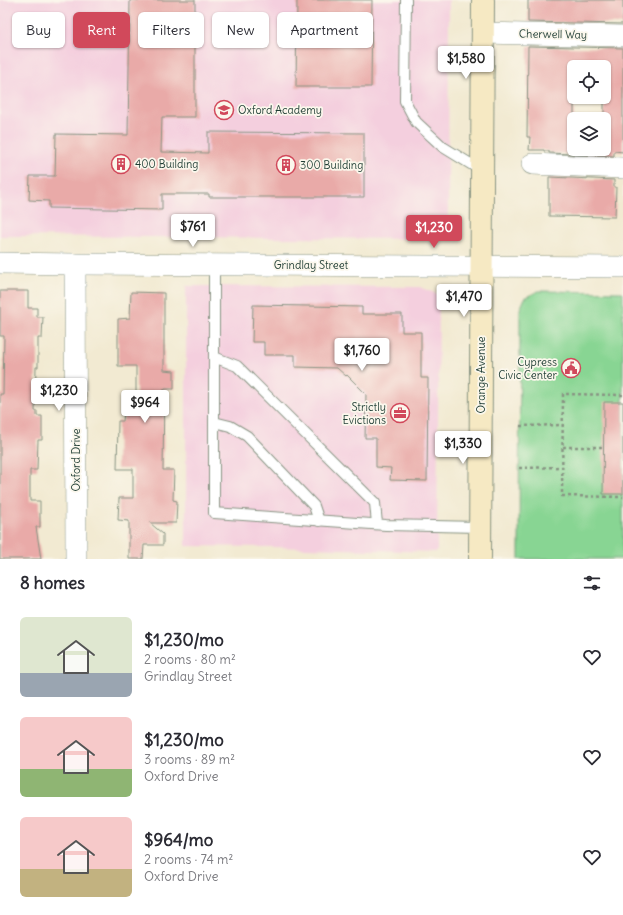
<!DOCTYPE html>
<meta charset="utf-8">
<style>
:root{--surface:#fff;--page:#f2f2f3;--text:#2b2b33;--muted:#7c7c81;--accent:#d1495b}
body{margin:0;font-family:Delius,sans-serif;background:var(--page);color:var(--text);height:100vh;display:flex;flex-direction:column;font-size:15px;white-space:nowrap}
*{box-sizing:border-box;margin:0}
p{font-size:13px;color:var(--muted)}
.icon{flex:none;width:22px;height:22px;fill:none;stroke:currentColor;stroke-width:2;stroke-linecap:round;stroke-linejoin:round}
.map{position:relative;height:559px;overflow:hidden}
.side{display:flex;flex-direction:column;background:var(--surface);flex:1}
.side>*{flex:none}
.guide{position:absolute;left:12px;top:12px;width:400px;height:36px;display:flex;gap:8px}
.tools{position:absolute;left:567px;top:60px;display:grid;gap:8px}
.tools a{display:grid;place-items:center;width:44px;height:44px;border-radius:6px;background:var(--surface);box-shadow:0 1px 3px #0004;font-size:20px}
.price{position:absolute;translate:-50% -34px;padding:0 9px;border-radius:4px;background:#fff;color:#222;font-size:13px;line-height:26px;filter:drop-shadow(0 1px 2px #0008)}
.price::after{content:'';position:absolute;left:50%;top:24px;width:12px;height:9px;margin-left:-6px;background:inherit;clip-path:polygon(0 0,100% 0,50% 100%)}
.price.active{background:var(--accent);color:#fff}
ul{padding:0;list-style:none}
li{display:flex;align-items:center;gap:12px;height:100px;padding:0 20px}
li span{display:grid;place-items:center;flex:none;width:112px;height:80px;border-radius:6px;color:#555}
li>.icon{margin-inline-start:auto}
span .icon{width:48px;height:48px;fill:#fffc;stroke-width:1}
li b{font-size:17px}
h2{display:flex;justify-content:space-between;align-items:center;height:48px;padding:0 20px;font-size:17px}
.chip{padding:0 14px;border-radius:6px;background:var(--surface);box-shadow:0 1px 3px #0004;font-size:14px;line-height:36px}
.chip.active{background:var(--accent);color:#fff}
.map>svg:first-child{display:block}
.built{fill:#f4cfde}
.green{fill:#88d593;stroke:#548964}
.building{fill:#e9aaa8;fill-rule:evenodd}
.lines{fill:none;stroke-linecap:round;stroke-linejoin:round}
.lane-casing{stroke:#889483;stroke-width:12}
.street-casing{stroke:#889483;stroke-width:22}
.secondary-casing{stroke:#889483;stroke-width:24}
.path{stroke:#889483;stroke-width:2.5;stroke-dasharray:3 3;stroke-linecap:butt}
.lane{stroke:#fff;stroke-width:10}
.street{stroke:#fff;stroke-width:21}
.secondary{stroke:#f6e9c3;stroke-width:22}
.labels{text-anchor:middle;dominant-baseline:central;stroke-width:3.5;stroke-linejoin:round;paint-order:stroke}
.street-label{font-size:11px;fill:#1f3d34;stroke:#fbf7ec}
.poi-label{font-size:11px;fill:#1f3d34;stroke:#fbf7ec;text-anchor:start}
</style>
<div class="map">
<svg width="623" height="559" viewBox="0 0 623 559">
<rect width="100%" height="100%" fill="#fbf7ec"/>
<filter id="ink" filterUnits="userSpaceOnUse"><feTurbulence type="fractalNoise" baseFrequency=".025" numOctaves="2"/><feDisplacementMap in="SourceGraphic" scale="8" xChannelSelector="R" yChannelSelector="G"/><feConvolveMatrix kernelMatrix="1 2 1 2 8 2 1 2 1" color-interpolation-filters="sRGB"/></filter>
<filter id="wash" filterUnits="userSpaceOnUse"><feTurbulence type="fractalNoise" baseFrequency=".012" numOctaves="4" result="noise"/><feDisplacementMap in="SourceGraphic" scale="16" xChannelSelector="R" yChannelSelector="G"/><feGaussianBlur stdDeviation="0.9" result="paint"/><feColorMatrix in="noise" values="0 0 0 0 0 0 0 0 0 0 0 0 0 0 0 0 0 1.4 0 .05"/><feComposite in="paint" operator="in"/></filter>
<g filter="url(#wash)">
<rect width="100%" height="100%" fill="#f2ead2"/>
<g class="built">
<path d="M0 0H449L448 219 443 231 432 239 0 236Z"/>
<path d="M186 286 420 287 439 295 437 552 273 547 186 546Z"/>
</g>
<path class="green" d="M538 291 623 292V559H519L520 309 525 298Z"/>
<g id="blocks">
<g class="building">
<path d="M130 0H195V117H162L161 152 208 153V132L364 133V197H209V194H162V210L49 208V201L29 200 30 176H55L56 134 128 135Z"/>
<path d="M297 0H372L371 87H296Z"/>
<path d="M528 0H623V24L528 22Z"/>
<path d="M528 46 623 48V152L614 151V156L549 153V151H544V150H529L530 137H527ZM574 67H604V149H574Z"/>
<path d="M549 177 614 180V187H616L615 217 549 216Z"/>
<path d="M0 291H28V308H37V317H43L42 338H38V367H36L35 411H37V416H42V440H38L37 470H30V501H40V527H36L41 559H0V394H3L4 336H0Z"/>
<path d="M131 292 164 293V370L174 371V389H164V392L163 470H174L173 500 177 501 176 523H150L163 534V545H144L143 559H129V521L118 520 119 498H133V469H117L118 421H123L124 412H132L133 395H136V366H118V319L130 318Z"/>
<path d="M253 305 362 307V314H402V332H421V378H428L427 481 390 480 391 468 376 467V438H365L366 394 347 375 346 376 337 368 295 367V355H264V342H252Z"/>
<path d="M604 402H623V494H603Z"/>
</g>
</g>
</g>
<g filter="url(#ink)">
<use href="#blocks" fill-opacity="0" stroke="#889483" stroke-width="1"/>
<g class="lines">
<defs>
<g id="lane">
<path d="M406 0 405 101 416 122 443 147 482 171"/>
<path d="M214 265V513L386 525 480 527"/>
<path d="M214 357 237 366 375 503 377 524"/>
<path d="M214 422 230 426 247 436 314 506 319 521"/>
</g>
<g id="street">
<path d="M483 33 623 36"/>
<path d="M532 164 623 168"/>
<path d="M0 263 75 264 623 267"/>
<path d="M75 264 76 559"/>
</g>
<path id="secondary" d="M480 559 483 0"/>
</defs>
<use href="#lane" class="lane-casing"/>
<use href="#street" class="street-casing"/>
<use href="#secondary" class="secondary-casing"/>
<g class="path">
<path d="M623 395 563 394 562 496 623 497"/>
<path d="M520 426 563 425"/>
<path d="M563 447H604"/>
<path d="M519 468 563 467"/>
</g>
<use href="#lane" class="lane"/>
<use href="#street" class="street"/>
<use href="#secondary" class="secondary"/>
</g>
</g>
<defs>
<symbol id="school-ring" viewBox="-11 -11 22 22"><circle r="9.5" fill="#fbf7ec" stroke="#d1495b" stroke-width="1.5"/><path d="M0-5L7-2L0 1L-7-2ZM-4 1L0 2.5L4 1V4Q0 6-4 4Z" fill="#d1495b"/></symbol>
<symbol id="building-ring" viewBox="-11 -11 22 22"><circle r="9.5" fill="#fbf7ec" stroke="#d1495b" stroke-width="1.5"/><path d="M-4-6H4V6H1V3H-1V6H-4ZM-2.5-4.3h1.7v1.8h-1.7ZM.8-4.3h1.7v1.8H.8ZM-2.5-1h1.7V.8h-1.7ZM.8-1h1.7V.8H.8Z" fill="#d1495b"/></symbol>
<symbol id="civic-ring" viewBox="-11 -11 22 22"><circle r="9.5" fill="#fbf7ec" stroke="#d1495b" stroke-width="1.5"/><path d="M-.6-6.5H3V-4.5H.6V-3L4-1V1h2V6H-6V1h2V-1L-.6-3ZM-1.2 2.5V6h2.4V2.5Z" fill="#d1495b"/></symbol>
<symbol id="office-ring" viewBox="-11 -11 22 22"><circle r="9.5" fill="#fbf7ec" stroke="#d1495b" stroke-width="1.5"/><path d="M-6-3h4V-5.5h4V-3h4V5H-6ZM-1-4.5V-3h2v-1.5ZM-6 0V1H6V0Z" fill="#d1495b"/></symbol>
</defs>
<g fill-rule="evenodd">
<use href="#school-ring" x="213" y="99" width="22" height="22"/>
<use href="#building-ring" x="110" y="153" width="22" height="22"/>
<use href="#building-ring" x="275" y="154" width="22" height="22"/>
<use href="#civic-ring" x="560" y="357" width="22" height="22"/>
<use href="#office-ring" x="389" y="402" width="22" height="22"/>
</g>
<g class="labels">
<g class="street-label">
<text transform="translate(553 34) rotate(1)">Cherwell Way</text>
<text x="311" y="265">Grindlay Street</text>
<text transform="translate(481 375) rotate(-90)">Orange Avenue</text>
<text transform="translate(76 460) rotate(-90)">Oxford Drive</text>
</g>
<g class="poi-label">
<text x="238" y="110">Oxford Academy</text>
<text x="135" y="164">400 Building</text>
<text x="300" y="165">300 Building</text>
<text x="557" y="362" text-anchor="end">Cypress<tspan x="557" dy="13">Civic Center</tspan></text>
<text x="386" y="407" text-anchor="end">Strictly<tspan x="386" dy="13">Evictions</tspan></text>
</g>
</g>
</svg>
<div class="tools">
<a><svg class="icon" aria-label="locate" viewBox="0 0 24 24"><circle cx="12" cy="12" r="6"/><path d="M12 2v4M12 18v4M2 12h4M18 12h4"/></svg></a>
<a><svg class="icon" aria-label="layers" viewBox="0 0 24 24"><path d="M12 4l9 5-9 5-9-5zM3 14l9 5 9-5"/></svg></a>
</div>
<b class="price" style="left:466px;top:80px">$1,580</b>
<b class="price" style="left:193px;top:248px">$761</b>
<b class="price active" style="left:434px;top:249px">$1,230</b>
<b class="price" style="left:464px;top:318px">$1,470</b>
<b class="price" style="left:362px;top:372px">$1,760</b>
<b class="price" style="left:59px;top:412px">$1,230</b>
<b class="price" style="left:145px;top:424px">$964</b>
<b class="price" style="left:463px;top:465px">$1,330</b>
<div class="guide">
<a class="chip">Buy</a>
<a class="chip active">Rent</a>
<a class="chip">Filters</a>
<a class="chip">New</a>
<a class="chip">Apartment</a>
</div>
</div>
<section class="side">
<h2>8 homes<svg class="icon" aria-label="filters" viewBox="0 0 24 24"><path d="M4 7h16M4 17h16"/><circle cx="9" cy="7" r="2"/><circle cx="15" cy="17" r="2"/></svg></h2>
<ul>
<li><span style="background:linear-gradient(#dfe7d0 70%,#9aa5b1 0)"><svg class="icon" aria-label="home" viewBox="0 0 24 24"><path d="M3 11l9-7 9 7M6 9v11h12V9"/></svg></span><div><b>$1,230/mo</b><p>2 rooms · 80 m²</p><p>Grindlay Street</p></div><svg class="icon" aria-label="heart" viewBox="0 0 24 24"><path d="M12 20l-8-8c-3-5 5-10 8-4 3-6 11-1 8 4z"/></svg></li>
<li><span style="background:linear-gradient(#f6c9c9 65%,#8fb573 0)"><svg class="icon" aria-label="home" viewBox="0 0 24 24"><path d="M3 11l9-7 9 7M6 9v11h12V9"/></svg></span><div><b>$1,230/mo</b><p>3 rooms · 89 m²</p><p>Oxford Drive</p></div><svg class="icon" aria-label="heart" viewBox="0 0 24 24"><path d="M12 20l-8-8c-3-5 5-10 8-4 3-6 11-1 8 4z"/></svg></li>
<li><span style="background:linear-gradient(#f6c9c9 65%,#c2b280 0)"><svg class="icon" aria-label="home" viewBox="0 0 24 24"><path d="M3 11l9-7 9 7M6 9v11h12V9"/></svg></span><div><b>$964/mo</b><p>2 rooms · 74 m²</p><p>Oxford Drive</p></div><svg class="icon" aria-label="heart" viewBox="0 0 24 24"><path d="M12 20l-8-8c-3-5 5-10 8-4 3-6 11-1 8 4z"/></svg></li>
</ul>
</section>
